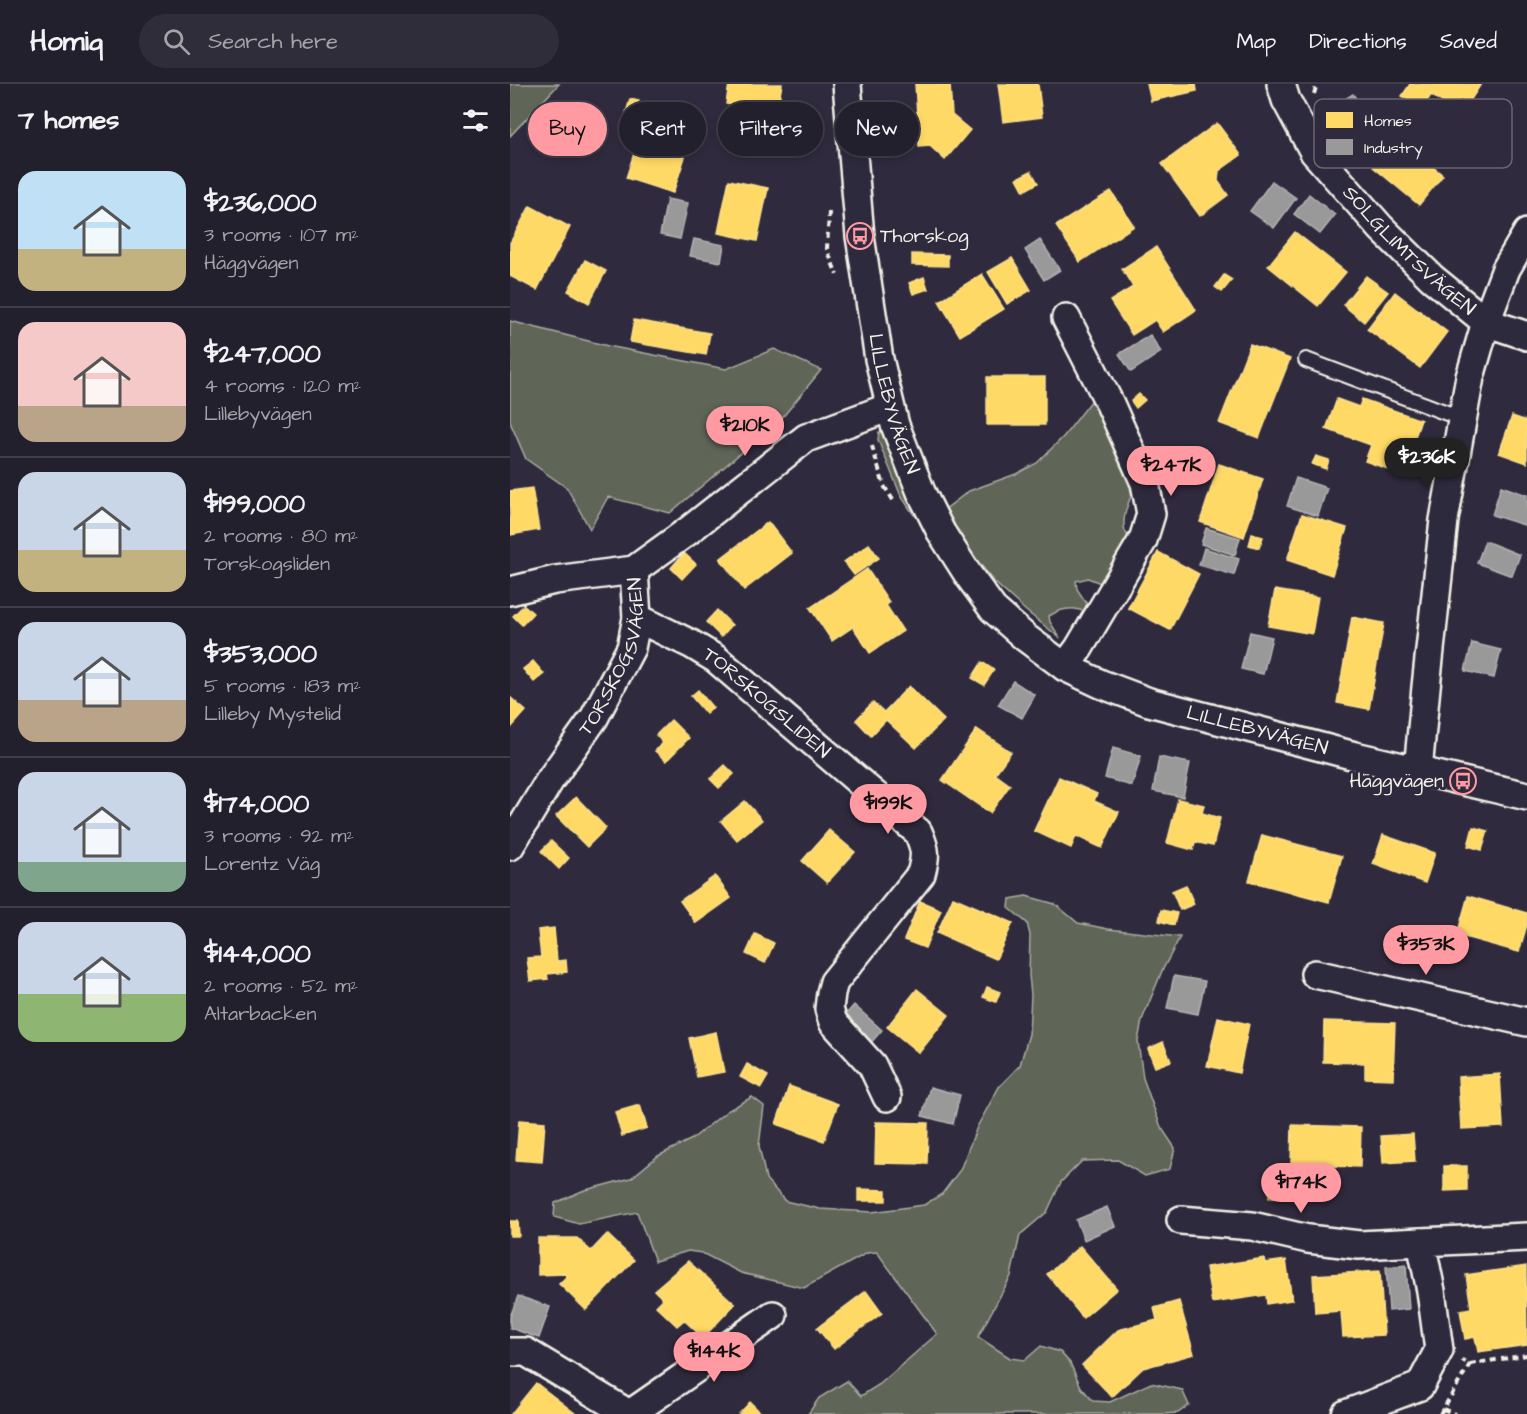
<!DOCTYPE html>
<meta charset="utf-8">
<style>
:root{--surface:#23202e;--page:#2f2d3a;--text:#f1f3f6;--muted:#a3a3aa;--line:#403e4a;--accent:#ff9aa2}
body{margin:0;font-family:"Architects Daughter",sans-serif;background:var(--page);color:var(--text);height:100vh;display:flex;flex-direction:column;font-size:22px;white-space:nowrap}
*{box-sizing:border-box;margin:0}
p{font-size:20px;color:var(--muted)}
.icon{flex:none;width:33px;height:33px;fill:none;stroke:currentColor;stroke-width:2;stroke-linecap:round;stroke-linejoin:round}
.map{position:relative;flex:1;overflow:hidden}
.sheet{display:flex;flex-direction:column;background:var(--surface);width:510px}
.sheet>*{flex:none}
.hud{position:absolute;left:18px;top:18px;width:570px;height:54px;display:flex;gap:12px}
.price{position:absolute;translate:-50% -51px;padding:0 14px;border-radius:21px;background:var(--accent);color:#111;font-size:20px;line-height:39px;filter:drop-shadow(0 2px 3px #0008)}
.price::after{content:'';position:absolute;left:50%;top:36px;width:18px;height:14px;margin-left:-9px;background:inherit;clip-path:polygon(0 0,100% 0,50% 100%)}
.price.current{background:#222;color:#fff}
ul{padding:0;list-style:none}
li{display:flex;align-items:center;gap:18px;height:150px;padding:0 18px}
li+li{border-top:2px solid var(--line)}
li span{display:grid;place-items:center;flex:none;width:168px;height:120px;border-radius:18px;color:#555}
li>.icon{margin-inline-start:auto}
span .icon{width:72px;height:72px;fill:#fffc;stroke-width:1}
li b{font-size:26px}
h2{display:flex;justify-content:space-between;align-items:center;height:72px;padding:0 18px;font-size:26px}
.tag{padding:0 21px;border-radius:27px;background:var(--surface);box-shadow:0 3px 9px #0003,0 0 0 2px var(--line);font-size:21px;line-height:54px}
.tag.current{background:var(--accent);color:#111}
header{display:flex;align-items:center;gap:36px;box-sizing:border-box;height:84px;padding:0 30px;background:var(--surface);border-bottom:2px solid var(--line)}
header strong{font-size:28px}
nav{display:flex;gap:33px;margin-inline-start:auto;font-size:21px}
.search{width:420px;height:54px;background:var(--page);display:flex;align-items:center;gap:15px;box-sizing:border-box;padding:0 21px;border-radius:33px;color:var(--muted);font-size:22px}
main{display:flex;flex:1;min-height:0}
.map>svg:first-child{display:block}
.green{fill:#5f6659;stroke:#aaaca0;stroke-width:1.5}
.homes{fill:#ffd966;stroke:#fce08d;stroke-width:1.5}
.industry{fill:#999;stroke:#b4b3b1;stroke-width:1.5}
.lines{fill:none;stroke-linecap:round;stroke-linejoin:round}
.service-casing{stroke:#f4f1e8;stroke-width:18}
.minor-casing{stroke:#f4f1e8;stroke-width:32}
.path{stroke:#f4f1e8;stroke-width:4;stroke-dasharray:6 4.5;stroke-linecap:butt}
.service{stroke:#2f2a3d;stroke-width:14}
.minor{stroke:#2f2a3d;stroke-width:27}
.labels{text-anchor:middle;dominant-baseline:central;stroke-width:6;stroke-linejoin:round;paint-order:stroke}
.poi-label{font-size:20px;fill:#f4f1e8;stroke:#2f2a3d;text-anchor:start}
.street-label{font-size:20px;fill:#f4f1e8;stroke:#2f2a3d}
.key{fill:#2f2a3d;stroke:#6a6670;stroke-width:1.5}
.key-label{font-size:16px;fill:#f4f1e8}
</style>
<header>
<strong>Homiq</strong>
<div class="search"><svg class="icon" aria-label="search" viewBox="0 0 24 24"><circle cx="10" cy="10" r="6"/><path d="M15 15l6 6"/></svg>Search here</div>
<nav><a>Map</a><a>Directions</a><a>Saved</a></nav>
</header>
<main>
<section class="sheet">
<h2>7 homes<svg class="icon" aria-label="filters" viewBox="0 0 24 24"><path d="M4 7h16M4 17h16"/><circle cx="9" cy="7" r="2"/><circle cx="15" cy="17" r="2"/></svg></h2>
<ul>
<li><span style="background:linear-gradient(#bfe0f5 65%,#c2b280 0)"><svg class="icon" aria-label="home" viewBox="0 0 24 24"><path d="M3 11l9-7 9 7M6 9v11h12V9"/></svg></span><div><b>$236,000</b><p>3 rooms · 107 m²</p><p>Häggvägen</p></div></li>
<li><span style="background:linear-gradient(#f6c9c9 70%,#b9a48a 0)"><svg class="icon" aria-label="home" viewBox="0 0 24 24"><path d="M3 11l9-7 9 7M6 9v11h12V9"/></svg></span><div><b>$247,000</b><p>4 rooms · 120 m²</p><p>Lillebyvägen</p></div></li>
<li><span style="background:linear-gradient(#c9d6e8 65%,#c2b280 0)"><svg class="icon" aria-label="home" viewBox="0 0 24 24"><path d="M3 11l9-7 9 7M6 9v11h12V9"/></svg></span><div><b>$199,000</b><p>2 rooms · 80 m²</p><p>Torskogsliden</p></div></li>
<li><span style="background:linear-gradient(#c9d6e8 65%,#b9a48a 0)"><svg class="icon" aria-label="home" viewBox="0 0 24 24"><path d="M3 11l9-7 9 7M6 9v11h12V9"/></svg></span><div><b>$353,000</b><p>5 rooms · 183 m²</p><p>Lilleby Mystelid</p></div></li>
<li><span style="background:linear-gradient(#c9d6e8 75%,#7fa58c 0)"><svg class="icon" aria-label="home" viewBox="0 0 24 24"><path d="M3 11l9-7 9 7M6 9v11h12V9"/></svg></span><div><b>$174,000</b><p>3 rooms · 92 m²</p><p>Lorentz Väg</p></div></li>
<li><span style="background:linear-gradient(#c9d6e8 60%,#8fb573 0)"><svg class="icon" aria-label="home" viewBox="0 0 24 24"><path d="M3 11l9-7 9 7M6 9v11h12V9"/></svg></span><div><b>$144,000</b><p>2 rooms · 52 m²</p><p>Altarbacken</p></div></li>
</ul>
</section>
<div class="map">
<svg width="1017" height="1330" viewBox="0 0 1017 1330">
<rect width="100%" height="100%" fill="#2f2a3d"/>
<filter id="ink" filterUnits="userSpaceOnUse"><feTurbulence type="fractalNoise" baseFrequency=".0167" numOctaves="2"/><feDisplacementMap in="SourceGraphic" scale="12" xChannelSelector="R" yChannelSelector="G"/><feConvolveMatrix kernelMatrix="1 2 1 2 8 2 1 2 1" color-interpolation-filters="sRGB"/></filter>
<g filter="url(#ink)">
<g class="green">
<path d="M0 0H49L0 52Z"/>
<path d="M0 237 98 262 216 285 264 265 311 286 272 334 160 429 98 413 80 445 57 404 16 375 0 338Z"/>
<path d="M586 311 624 405C619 417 611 434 615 447 616 450 619 453 621 456L593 500 578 494 566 497 567 505 581 526C574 529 572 526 565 525 555 524 547 527 539 532L540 538 550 554 516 527 484 498 458 464 434 426 459 407 506 390 527 379 554 352Z"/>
<path d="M369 348 376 350 407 431H404L391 412 368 356Z"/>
<path d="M516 812 545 820 568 839 598 845 670 853 652 887 632 936 628 957 633 994 643 1022 651 1043 665 1064 660 1085 635 1092 608 1076 572 1077 551 1098 537 1128 510 1151 501 1192 468 1253 500 1274 515 1276 531 1262 550 1268 560 1279 571 1303 583 1317 600 1318 641 1299 672 1306 679 1321 668 1329 653 1330H298L309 1314 337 1297 351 1312 370 1300 427 1250 367 1168 357 1169 294 1204 231 1189 192 1169 178 1167 145 1177 127 1128 69 1140 44 1133 45 1119 72 1107 121 1094 148 1072 182 1055 217 1027 242 1013 254 1022 249 1062 256 1095 275 1117 310 1125 362 1128 414 1121 432 1110 450 1086 467 1043 489 1003 510 981 519 950 521 911 519 891 520 851 517 839 499 824 500 815Z"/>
</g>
<g class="homes">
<path d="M219 0H272L262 56 226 50 231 23 216 20Z"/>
<path d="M405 0H440L442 31 460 46 435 76 420 62 409 63Z"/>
<path d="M488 0H528L532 33 493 38Z"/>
<path d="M637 0H686L687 7 641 17Z"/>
<path d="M900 0H971L958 20 950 15 943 25 921 11 912 25 892 12Z"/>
<path d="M120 15 129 17 124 31 116 29Z"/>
<path d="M707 39 731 71 709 87 708 97 718 111 690 132 652 80Z"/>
<path d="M887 54 933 91 909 121 863 83Z"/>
<path d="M128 57 175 73 163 109 116 94Z"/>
<path d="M521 87 528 99 514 107 507 94Z"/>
<path d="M219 96 258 104 247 157 208 149Z"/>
<path d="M601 107 624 142 570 178 546 142Z"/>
<path d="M20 122 60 143 27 206 0 192V159Z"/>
<path d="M785 148 836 188 808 222 758 182Z"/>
<path d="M646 163 686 226 653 248 645 236 622 251 600 217 623 203 612 185Z"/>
<path d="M402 170 438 171V182L402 181Z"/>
<path d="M502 174 521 206 497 220 478 188Z"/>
<path d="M75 176 96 187 79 219 58 207Z"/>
<path d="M472 190 494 225 450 252 429 217Z"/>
<path d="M714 191 722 196 712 208 705 203Z"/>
<path d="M856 192 878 208 854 238 833 221Z"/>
<path d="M414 193 418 205 403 210 399 199Z"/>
<path d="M885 208 937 248 910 284 857 245Z"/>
<path d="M124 236 200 249 196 271 120 258Z"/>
<path d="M740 260 780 275 749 354 709 339Z"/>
<rect x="477" y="293" width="58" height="48"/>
<path d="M629 310 635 316 626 324 621 317Z"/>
<path d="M827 315 849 323 852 315 911 336 892 390 855 377 861 361 816 345Z"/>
<path d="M1002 332 1017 337V379L989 369Z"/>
<path d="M806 372 819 376 816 385 802 380Z"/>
<path d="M709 380 753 395 734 453 690 438Z"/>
<path d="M22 404 29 446 0 451V407Z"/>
<path d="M792 430 837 444 822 491 777 476Z"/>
<path d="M258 438 282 469 234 506 210 475Z"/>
<path d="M742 450 753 453 749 464 739 461Z"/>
<path d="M359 460 369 474 344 491 334 478Z"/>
<path d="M648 468 689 490 660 546 618 524Z"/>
<path d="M174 469 186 480 172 495 161 484Z"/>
<path d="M357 485 379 518 376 521 393 547 360 569 343 543 322 557 300 524Z"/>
<path d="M765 506 808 513 802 550 758 542Z"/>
<path d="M14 521 23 529 12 541 3 532Z"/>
<path d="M207 526 222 541 211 553 196 538Z"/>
<path d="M842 533 874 539 859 625 827 619Z"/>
<path d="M23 577 34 590 24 598 13 585Z"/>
<path d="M472 578 484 586 474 601 462 594Z"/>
<path d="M399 602 434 636 406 664 376 636 361 652 346 636 363 618 374 628Z"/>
<path d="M188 606 203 624 196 630 181 612Z"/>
<path d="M0 613 16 627 0 645Z"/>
<path d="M161 636 179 654 156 677 145 667 153 659 146 651Z"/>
<path d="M467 645 501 668 485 690 500 701 480 729 432 696Z"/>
<path d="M215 681 224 690 209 704 200 695Z"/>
<path d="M549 693 587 710 584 717 609 728 592 764 566 752 561 764 524 747Z"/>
<path d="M66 713 96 744 77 763 46 732Z"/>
<path d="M668 715 694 721 692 729 710 734 703 762 685 758 683 766 657 759Z"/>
<path d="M235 717 252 736 227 756 211 737Z"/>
<path d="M963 743 978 747 972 766 958 762Z"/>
<path d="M319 746 345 768 317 799 292 777Z"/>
<path d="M752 751 832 772 819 818 739 797Z"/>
<path d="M873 751 925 769 915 799 863 780Z"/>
<path d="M41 757 59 774 49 785 31 767Z"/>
<path d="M205 792 221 814 186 839 170 817Z"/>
<path d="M676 801 684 820 670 826 662 807Z"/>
<path d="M958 812 1017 829V841L1009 868 947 851Z"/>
<path d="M443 813 503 839 486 875 427 849Z"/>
<path d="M410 817 431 826 415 864 394 856Z"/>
<path d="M651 826 667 829 664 841 649 837Z"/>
<path d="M44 844 47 877 56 876 57 888 37 890 38 895 20 897 17 874 31 873 28 846Z"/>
<path d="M245 850 264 859 255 879 236 870Z"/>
<path d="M477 903 490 908 486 918 473 913Z"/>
<path d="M407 905 439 931 409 969 377 943Z"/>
<path d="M708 933 739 940 729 989 697 982Z"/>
<path d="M814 937 885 939 883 995 855 994V979L813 978Z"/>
<path d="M206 948 214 988 187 993 179 954Z"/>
<path d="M653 958 661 977 645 983 638 965Z"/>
<path d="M237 980 258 992 251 1004 230 993Z"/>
<path d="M990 990 993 1043 951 1045 948 993Z"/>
<path d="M279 1002 328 1020 314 1057 266 1040Z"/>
<path d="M130 1021 137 1044 112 1052 105 1028Z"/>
<path d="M9 1036 35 1038 32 1078 6 1076Z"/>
<path d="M366 1038 418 1039 417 1080 365 1079Z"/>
<path d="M782 1041 851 1043 850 1083 781 1081Z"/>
<path d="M903 1050 905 1077 873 1079 871 1052Z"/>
<path d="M934 1082H957V1106L934 1107Z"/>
<path d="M777 1095 778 1112 759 1114 758 1096Z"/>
<path d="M348 1105 376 1106V1117H348Z"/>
<path d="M0 1137H8L9 1152H0Z"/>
<path d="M97 1150 124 1176 76 1226 49 1200 57 1192 55 1190 28 1191V1154H67L81 1167Z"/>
<path d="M570 1162 607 1205 573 1234 537 1190Z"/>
<path d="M754 1174 755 1179 776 1176 782 1216 757 1220 756 1211 702 1219 696 1183Z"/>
<path d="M178 1177 225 1220 193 1254 174 1236 167 1242 146 1222 153 1215 144 1206Z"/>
<path d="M1016 1182 1017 1261 968 1268 965 1253 955 1255 950 1226 961 1224 956 1191Z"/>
<path d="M870 1187 874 1251 833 1253 831 1227 805 1229 803 1191Z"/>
<path d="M356 1207 372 1229 324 1265 307 1244Z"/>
<path d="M669 1217 684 1270 633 1284 602 1313 572 1281 608 1246 647 1236 644 1224Z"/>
<path d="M26 1299 66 1330H1Z"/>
<path d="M240 1318 252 1330H229Z"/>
</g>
<g class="industry">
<path d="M843 10 854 27 833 41 822 23Z"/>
<path d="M762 97 786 114 764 144 740 127Z"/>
<path d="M799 110 825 131 810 150 784 130Z"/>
<path d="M157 115 178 119 170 155 150 151Z"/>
<path d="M184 155 214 161 211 178 180 172Z"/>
<path d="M530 156 550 186 534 196 515 166Z"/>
<path d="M640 251 651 268 621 288 609 270Z"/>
<path d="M786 394 817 404 808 432 777 422Z"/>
<path d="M991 402 1017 411V442L982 431Z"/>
<path d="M696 444 730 454 725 471 691 460Z"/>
<path d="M975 457 1010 471 1002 492 967 479Z"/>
<path d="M694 464 729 475 724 491 689 481Z"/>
<path d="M740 548 762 553 753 590 731 585Z"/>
<path d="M962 559 991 566 984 594 955 587Z"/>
<path d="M503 597 525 611 512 634 488 621Z"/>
<path d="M603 664 631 672 622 702 595 694Z"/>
<path d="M649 673 680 679 673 713 643 707Z"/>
<path d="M664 892 695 897 688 930 657 924Z"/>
<path d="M344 921 372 946 359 961 331 936Z"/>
<path d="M420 1003 450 1011 443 1040 412 1032Z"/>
<path d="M597 1123 605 1142 574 1156 566 1136Z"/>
<path d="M896 1181 899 1225 879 1227 876 1183Z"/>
<path d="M8 1212 40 1223 29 1254 0 1244V1233Z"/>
</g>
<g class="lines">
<defs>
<path id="service" d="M796 276 953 335"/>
<g id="minor">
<path id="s1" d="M337 0 350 152 369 275 385 341 411 408 431 448 459 492 483 525 516 554 555 583 591 600 639 618 845 672 1017 712"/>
<path id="s2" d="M771 0 776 16 804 68 871 144 922 194 976 238 1017 252"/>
<path d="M0 507 45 496 124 486 178 447 296 354 380 323"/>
<path id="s3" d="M127 534 181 560 206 575 408 748C416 766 416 771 411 790L324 898 321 909 319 925 323 938 362 981 377 1013"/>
<path d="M555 583 569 564 633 456 641 430 635 399 600 320 556 234"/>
<path d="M908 686 916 603 934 436 960 293 976 238 996 185 1017 149"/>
<path id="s4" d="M0 762 40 696 84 634 121 564 127 534 124 486"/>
<path d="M805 890 1017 938"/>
<path d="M671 1136 742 1142 798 1155 849 1161 911 1158"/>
<path d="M0 1268H16L119 1330"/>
<path d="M120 1330 263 1231"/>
<path d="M836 1330 910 1302 929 1266 921 1207 911 1158 1017 1153"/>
</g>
</defs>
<use href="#service" class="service-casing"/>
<use href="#minor" class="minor-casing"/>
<g class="path">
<path d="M804 10 807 0"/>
<path d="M319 128 317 165 327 191"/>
<path d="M362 362 374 402 385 419"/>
<path d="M960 1280 1017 1271"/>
<path d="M933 1325 945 1330"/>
<path d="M930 1330 960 1280 952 1276"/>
</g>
<use href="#service" class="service"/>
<use href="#minor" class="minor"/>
</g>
</g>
<defs>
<symbol id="bus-ring" viewBox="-11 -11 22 22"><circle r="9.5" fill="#2f2a3d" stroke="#ff9aa2" stroke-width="1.5"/><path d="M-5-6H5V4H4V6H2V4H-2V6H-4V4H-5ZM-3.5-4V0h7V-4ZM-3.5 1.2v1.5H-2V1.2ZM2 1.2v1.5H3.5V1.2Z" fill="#ff9aa2"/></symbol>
</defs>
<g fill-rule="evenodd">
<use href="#bus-ring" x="335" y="137" width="30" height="30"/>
<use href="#bus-ring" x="938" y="682" width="30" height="30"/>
</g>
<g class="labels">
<g class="poi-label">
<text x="370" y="152">Thorskog</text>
<text x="934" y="697" text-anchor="end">Häggvägen</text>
</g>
<g class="street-label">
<text stroke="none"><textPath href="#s2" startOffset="213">SOLGLIMTSVÄGEN</textPath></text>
<text stroke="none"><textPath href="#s1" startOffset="324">LILLEBYVÄGEN</textPath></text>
<text stroke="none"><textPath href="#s4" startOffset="219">TORSKOGSVÄGEN</textPath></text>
<text stroke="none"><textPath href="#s3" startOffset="156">TORSKOGSLIDEN</textPath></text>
<text stroke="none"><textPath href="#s1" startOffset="850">LILLEBYVÄGEN</textPath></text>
</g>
</g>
<rect x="804" y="15" width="198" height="69" rx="9" class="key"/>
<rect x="816" y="28" width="27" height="16" fill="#ffd966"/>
<rect x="816" y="55" width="27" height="16" fill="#999"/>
<g class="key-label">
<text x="854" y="42">Homes</text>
<text x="854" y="69">Industry</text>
</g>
</svg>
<b class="price" style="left:235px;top:373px">$210K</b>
<b class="price current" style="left:917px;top:405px">$236K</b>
<b class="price" style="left:661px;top:413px">$247K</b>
<b class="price" style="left:378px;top:751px">$199K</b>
<b class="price" style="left:916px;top:892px">$353K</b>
<b class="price" style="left:791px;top:1130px">$174K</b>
<b class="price" style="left:204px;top:1299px">$144K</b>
<div class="hud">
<a class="tag current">Buy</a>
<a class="tag">Rent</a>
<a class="tag">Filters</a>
<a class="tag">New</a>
</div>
</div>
</main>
